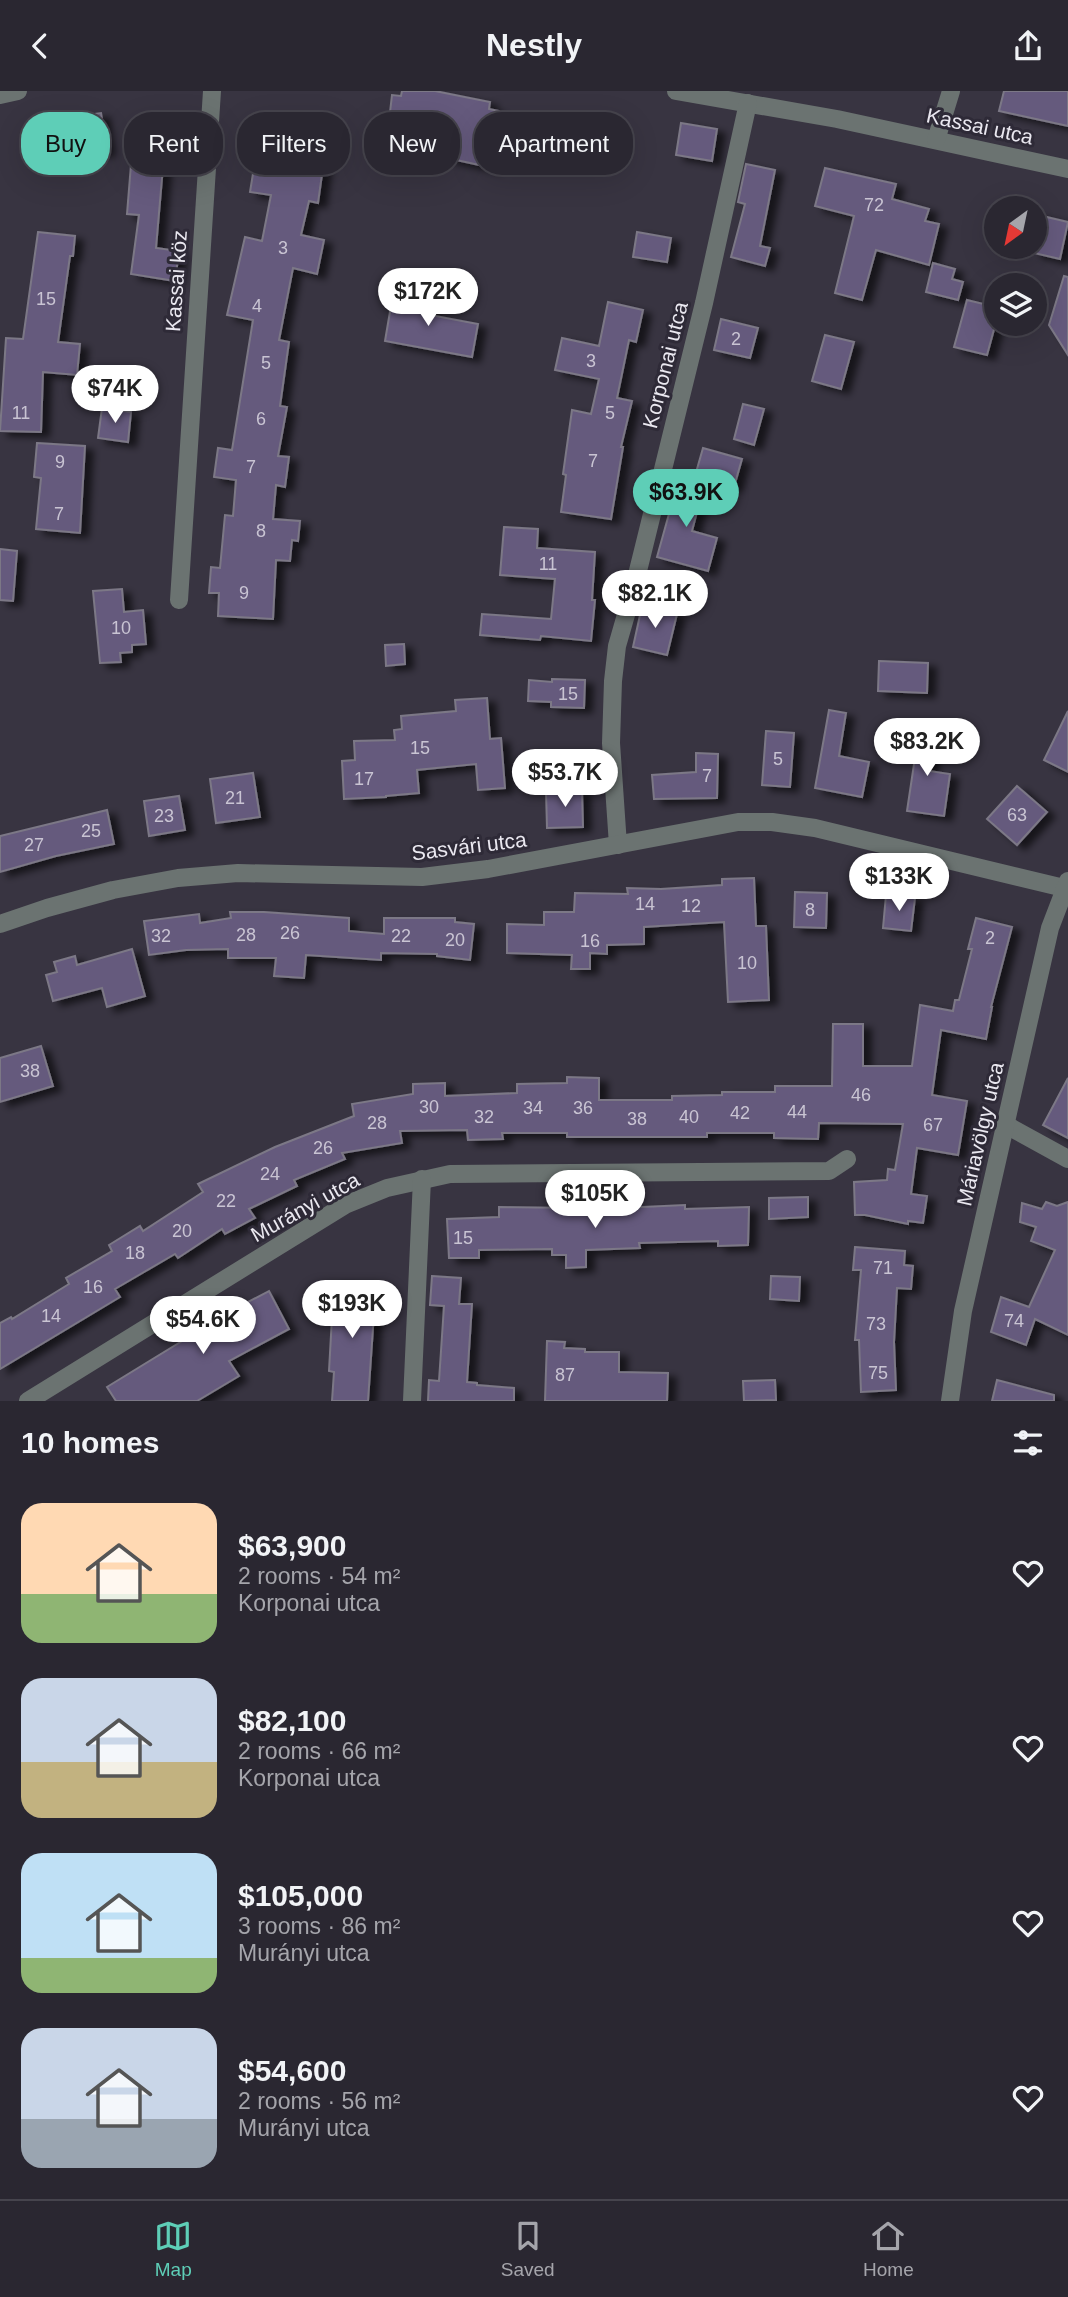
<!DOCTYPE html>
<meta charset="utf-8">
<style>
:root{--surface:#2a2731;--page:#36333d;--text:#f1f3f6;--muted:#a5a5ab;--line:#46444d;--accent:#5eceb7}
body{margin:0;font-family:Helvetica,sans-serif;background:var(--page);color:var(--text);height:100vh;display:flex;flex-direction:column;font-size:26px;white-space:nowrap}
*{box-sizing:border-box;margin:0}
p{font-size:23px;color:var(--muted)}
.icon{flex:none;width:38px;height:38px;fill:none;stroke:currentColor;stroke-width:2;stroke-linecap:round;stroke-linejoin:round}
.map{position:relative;height:1310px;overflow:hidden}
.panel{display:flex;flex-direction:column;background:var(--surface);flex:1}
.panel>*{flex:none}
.top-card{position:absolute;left:21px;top:21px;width:700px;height:63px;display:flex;gap:14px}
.needle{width:46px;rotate:213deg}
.tools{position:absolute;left:984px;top:105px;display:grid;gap:14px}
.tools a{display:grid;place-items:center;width:63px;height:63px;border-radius:50%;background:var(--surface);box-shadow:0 7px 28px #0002,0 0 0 2px var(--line);font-size:35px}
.price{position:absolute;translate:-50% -60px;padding:0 16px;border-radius:24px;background:#fff;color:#222;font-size:23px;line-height:46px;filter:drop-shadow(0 2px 4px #0008)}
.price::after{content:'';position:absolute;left:50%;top:42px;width:21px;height:16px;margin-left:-10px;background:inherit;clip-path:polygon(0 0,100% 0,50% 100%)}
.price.active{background:var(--accent);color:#111}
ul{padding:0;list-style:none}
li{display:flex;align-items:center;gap:21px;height:175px;padding:0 21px}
li span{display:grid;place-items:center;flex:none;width:196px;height:140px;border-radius:21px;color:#555}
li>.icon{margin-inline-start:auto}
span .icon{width:84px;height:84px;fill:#fffc;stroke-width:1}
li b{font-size:30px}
h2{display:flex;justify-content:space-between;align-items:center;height:84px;padding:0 21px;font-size:30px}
.pill{padding:0 24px;border-radius:28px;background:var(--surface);box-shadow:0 7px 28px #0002,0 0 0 2px var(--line);font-size:24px;line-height:63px}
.pill.active{background:var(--accent);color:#111}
header{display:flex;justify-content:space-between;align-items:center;height:91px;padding:0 21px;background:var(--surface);font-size:32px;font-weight:600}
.tab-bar{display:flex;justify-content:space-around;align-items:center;height:98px;border-top:2px solid var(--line);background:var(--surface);font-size:19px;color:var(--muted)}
.tab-bar a{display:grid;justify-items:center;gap:4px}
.tab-bar .active{color:var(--accent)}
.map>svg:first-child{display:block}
.building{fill:#655a7d;stroke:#7c7886;stroke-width:2;filter:url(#shadow)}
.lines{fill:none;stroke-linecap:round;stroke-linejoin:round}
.minor{stroke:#6b7371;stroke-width:18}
.labels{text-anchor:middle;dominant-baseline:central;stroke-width:6;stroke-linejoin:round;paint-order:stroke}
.number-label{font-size:18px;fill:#c9c4d3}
.street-label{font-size:21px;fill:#eae8f0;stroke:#2e2a37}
</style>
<header><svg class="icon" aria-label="back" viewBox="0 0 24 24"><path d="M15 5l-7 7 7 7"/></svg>Nestly<svg class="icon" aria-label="share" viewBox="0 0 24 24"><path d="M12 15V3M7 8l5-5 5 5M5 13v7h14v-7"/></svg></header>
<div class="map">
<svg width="1068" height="1310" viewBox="0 0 1068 1310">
<defs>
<filter id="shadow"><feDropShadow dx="8" dy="4.5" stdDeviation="3.5" flood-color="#0009"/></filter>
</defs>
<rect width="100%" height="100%" fill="#383441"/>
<g class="building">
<path d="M402 0H435L490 11 489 18 499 20 493 54 498 55 493 77 447 67 453 38 389 30 392 4 401 5Z"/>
<path d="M1004 0H1068V35L999 20Z"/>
<path d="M101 22 107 60 71 65 64 27Z"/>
<path d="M681 32 717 38 712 70 676 64Z"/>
<path d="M258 52 325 62 318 112 309 110 301 144 324 149 317 183 293 177 279 249 289 251 280 315 287 316 278 365 289 366 285 396 276 394 273 428 300 430 298 450 292 449 290 470 276 469 273 528 218 525 219 502H209L211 476 220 477 225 424 233 425 236 389 214 386 218 357 232 359 253 229 227 224 245 146 262 150 271 104 250 101Z"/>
<path d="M132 61 164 64 156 157 179 160 175 190 131 183 139 124 127 123Z"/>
<path d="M746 73 775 79 760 155 770 157 765 175 731 166 745 113 738 111Z"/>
<path d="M825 77 896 93 892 108 929 118 925 130 939 133 929 174 876 159 862 209 835 202 854 125 815 115Z"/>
<path d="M1034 123 1068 131 1060 168 1034 162Z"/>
<path d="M38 141 75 145 73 165H70L58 251 80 253 77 284 43 281 41 341 0 340 6 247 23 248Z"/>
<path d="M637 141 671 147 667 171 633 166Z"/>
<path d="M933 172 955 178 952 188 963 191 958 209 926 201Z"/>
<path d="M1064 185 1068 186V264L1049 234Z"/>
<path d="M393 203 432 210 430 224 478 233 472 266 385 250Z"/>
<path d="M967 209 996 216V231L987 264 954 256Z"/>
<path d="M608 211 643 219 636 251 629 249 617 307 632 310 621 356H623L611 428 561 421 566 384 563 383 572 319 591 323 599 288 555 279 562 247 599 255Z"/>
<path d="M721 228 758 237 750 267 714 259Z"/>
<path d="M825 244 854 251 841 298 812 290Z"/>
<path d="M743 313 764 318 754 354 734 348Z"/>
<path d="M102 317 131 321 128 351 98 347Z"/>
<path d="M37 352 85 355 80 442 36 438 41 387 34 386Z"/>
<path d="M703 357 742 368 734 396 695 385Z"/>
<path d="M676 387 704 394 692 440 717 447 708 480 657 466 672 412 670 411Z"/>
<path d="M504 436 538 438 537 457 595 461 592 509H595L591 550 541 545 540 549 480 544 482 523 551 528 555 488 500 484Z"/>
<path d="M0 458 17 460 13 510 0 509Z"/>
<path d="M122 498 124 521 143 519 146 553 132 554V561L120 562 121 571 100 572 93 500Z"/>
<path d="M642 515 677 523 667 564 633 556Z"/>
<path d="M404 553 405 573 386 575 385 554Z"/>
<path d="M879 570 928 572 927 602 878 600Z"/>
<path d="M552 588 585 589 584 617 551 616V611L528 610 529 589 552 591Z"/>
<path d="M487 607 490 648 501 647 505 697 478 699 476 673 417 679 419 702 386 705V706L344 708 342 670 355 669 354 650 395 649 394 639 402 638 401 625 456 620 455 609Z"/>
<path d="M829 619 846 622 839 665 869 671 862 706 815 697Z"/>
<path d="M1068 620V681L1044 669Z"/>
<path d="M920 633 936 636 929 680 950 683 944 725 907 720Z"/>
<path d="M766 640 794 642 790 696 762 694Z"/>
<path d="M696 662 718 663 717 707 654 708 652 684 696 681Z"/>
<path d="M253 682 260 726 216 732 210 688Z"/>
<path d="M1017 695 1047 721 1017 754 987 728Z"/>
<path d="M582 699 583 736 547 737 546 700Z"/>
<path d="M179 705 185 739 149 745 144 710Z"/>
<path d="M107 719 114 753 56 765 0 781V745Z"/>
<path d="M754 787 756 835H766L769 909 728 911 724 831 644 836V853L607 854V863L590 862V878H571L572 864 507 862V833L544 834V821H574L575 802 628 803 627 797 661 798 722 794V788Z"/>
<path d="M795 801 827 802 826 837 794 836Z"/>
<path d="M886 804 915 807 911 840 883 837Z"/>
<path d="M230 821H264L349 827V840L384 843V827H455V831L474 833 470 869 437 865V863L381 862V869L306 864 304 887 274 885 276 867H228V858L186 859 149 864 144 830 199 823 200 832 231 827Z"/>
<path d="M976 827 1012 836 991 916H992L986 948 941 939 932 1004 967 1010 958 1064 917 1057 911 1103 927 1105 923 1132 908 1130V1133L865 1124H855L854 1091 887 1089 888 1078 895 1079 903 1033 819 1032 818 1048 774 1047V1042H707V1046H567V1042H502L503 1048 468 1049 467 1039 400 1040 402 1052 342 1062 345 1068 294 1089 297 1095 249 1118 255 1127 225 1143 222 1138 178 1167 175 1163 115 1198 120 1206 0 1278V1232L11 1226 12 1228 69 1193 66 1187 112 1160 109 1154 140 1135 143 1140 203 1101 198 1093 275 1056 354 1025 352 1013 413 1003V993L445 992V1005L517 1002V993L567 992V986L599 987V1009H672V1005L722 1004V1001H775V995H832L833 933H863V975H912L920 914 953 920 955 909H959L972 858H968Z"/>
<path d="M132 858 145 905 107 916 102 897 53 910 46 884 57 881 54 871 75 865 77 874Z"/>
<path d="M41 955 53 995 0 1011V967Z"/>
<path d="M1068 987V1047L1043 1034Z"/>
<path d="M808 1106V1126L769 1128V1107Z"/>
<path d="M1046 1111 1057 1115 1068 1111V1244L1035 1228 1026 1254 991 1241 1001 1206 1029 1216 1055 1159 1031 1150 1036 1136 1020 1131 1022 1112 1042 1118Z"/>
<path d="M685 1114V1118L749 1116 748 1154 718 1155V1150L639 1152 640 1157 586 1159V1176L566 1177V1164H552V1158L479 1159V1167H449L447 1128 499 1126V1116L577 1117V1119Z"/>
<path d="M855 1156 905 1160 904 1174 913 1175 911 1198 897 1197 894 1251 896 1299 861 1301 859 1249H855L861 1179H853Z"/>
<path d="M432 1185 461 1187 459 1213H472L467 1291 477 1292V1294L514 1297V1310H428L429 1289 439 1290 444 1215 430 1214Z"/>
<path d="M771 1185 800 1186 799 1210 770 1208Z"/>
<path d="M334 1190 376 1193 368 1310H332L334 1281 329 1280Z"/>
<path d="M269 1200 289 1238 229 1270 239 1285 197 1310H116L107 1296 213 1231 212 1230Z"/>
<path d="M547 1250 565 1251 564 1257 585 1258V1261H619V1281L668 1282 667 1310H545Z"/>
<path d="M775 1289 776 1309 744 1310 743 1290Z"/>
<path d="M997 1289 1054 1304V1310H992Z"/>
</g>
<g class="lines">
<g class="minor">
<path d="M676 0 837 28 1068 78"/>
<path d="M0 4 18 0"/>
<path d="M936 49 951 0"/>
<path d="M179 509 212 0"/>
<path d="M618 754 611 652 613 590 617 555 634 496 704 212 748 12"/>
<path d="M0 833 47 817 113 799 178 787 238 782 422 786 488 778 738 731H772L815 737 1064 797"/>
<path d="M1006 1034 1068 1068"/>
<path d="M28 1310 345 1114 387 1097 450 1083 829 1080 847 1068"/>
<path d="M412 1310 422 1088"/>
<path d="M950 1310 963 1220 1050 837 1068 790"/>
</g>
</g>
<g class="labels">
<g class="number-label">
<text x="874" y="114">72</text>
<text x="283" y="157">3</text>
<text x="46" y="208">15</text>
<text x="257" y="215">4</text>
<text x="736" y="248">2</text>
<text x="591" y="270">3</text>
<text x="266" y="272">5</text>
<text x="21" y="322">11</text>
<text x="610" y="322">5</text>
<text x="261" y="328">6</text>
<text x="593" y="370">7</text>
<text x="60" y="371">9</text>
<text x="251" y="376">7</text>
<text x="59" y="423">7</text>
<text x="261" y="440">8</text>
<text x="548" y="473">11</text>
<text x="244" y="502">9</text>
<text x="121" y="537">10</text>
<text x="568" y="603">15</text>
<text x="420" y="657">15</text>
<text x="778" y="668">5</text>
<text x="707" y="685">7</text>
<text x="364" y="688">17</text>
<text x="235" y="707">21</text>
<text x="1017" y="724">63</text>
<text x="164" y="725">23</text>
<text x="91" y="740">25</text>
<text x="34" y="754">27</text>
<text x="645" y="813">14</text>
<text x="691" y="815">12</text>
<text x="810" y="819">8</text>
<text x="290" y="842">26</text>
<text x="246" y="844">28</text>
<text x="161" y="845">32</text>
<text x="401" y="845">22</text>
<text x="990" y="847">2</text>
<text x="455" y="849">20</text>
<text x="590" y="850">16</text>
<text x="747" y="872">10</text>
<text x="30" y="980">38</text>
<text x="861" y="1004">46</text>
<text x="429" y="1016">30</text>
<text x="533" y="1017">34</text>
<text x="583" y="1017">36</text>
<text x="797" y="1021">44</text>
<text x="740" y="1022">42</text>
<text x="484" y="1026">32</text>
<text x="689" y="1026">40</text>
<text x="637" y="1028">38</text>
<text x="377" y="1032">28</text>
<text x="933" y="1034">67</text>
<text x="323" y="1057">26</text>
<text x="270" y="1083">24</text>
<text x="226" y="1110">22</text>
<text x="182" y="1140">20</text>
<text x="463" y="1147">15</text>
<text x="135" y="1162">18</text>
<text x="883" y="1177">71</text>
<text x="93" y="1196">16</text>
<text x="51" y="1225">14</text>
<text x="1014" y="1230">74</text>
<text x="876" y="1233">73</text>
<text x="878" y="1282">75</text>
<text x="565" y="1284">87</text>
</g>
<g class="street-label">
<text transform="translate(980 35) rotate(12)">Kassai utca</text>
<text transform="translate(176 190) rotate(-86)">Kassai köz</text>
<text transform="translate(665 274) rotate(-76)">Korponai utca</text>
<text transform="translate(469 755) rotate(-7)">Sasvári utca</text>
<text transform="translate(980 1043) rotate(-77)">Máriavölgy utca</text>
<text transform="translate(305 1116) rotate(-29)">Murányi utca</text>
</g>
</g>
</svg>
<div class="tools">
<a><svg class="needle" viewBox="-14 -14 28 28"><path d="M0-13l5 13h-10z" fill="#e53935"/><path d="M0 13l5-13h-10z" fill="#a5a5ab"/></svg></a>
<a><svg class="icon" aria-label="layers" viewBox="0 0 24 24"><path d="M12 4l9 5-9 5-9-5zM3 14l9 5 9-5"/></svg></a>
</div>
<b class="price" style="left:428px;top:237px">$172K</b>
<b class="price" style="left:115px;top:334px">$74K</b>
<b class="price active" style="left:686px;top:438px">$63.9K</b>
<b class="price" style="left:655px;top:539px">$82.1K</b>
<b class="price" style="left:927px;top:687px">$83.2K</b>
<b class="price" style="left:565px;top:718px">$53.7K</b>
<b class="price" style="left:899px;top:822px">$133K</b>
<b class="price" style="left:595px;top:1139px">$105K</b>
<b class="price" style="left:352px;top:1249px">$193K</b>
<b class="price" style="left:203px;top:1265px">$54.6K</b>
<div class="top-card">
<a class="pill active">Buy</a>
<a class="pill">Rent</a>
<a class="pill">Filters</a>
<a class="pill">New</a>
<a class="pill">Apartment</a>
</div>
</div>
<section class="panel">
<h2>10 homes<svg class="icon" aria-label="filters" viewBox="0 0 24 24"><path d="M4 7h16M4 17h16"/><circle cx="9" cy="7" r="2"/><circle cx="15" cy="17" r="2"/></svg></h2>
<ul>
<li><span style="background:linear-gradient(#ffd9b3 65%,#8fb573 0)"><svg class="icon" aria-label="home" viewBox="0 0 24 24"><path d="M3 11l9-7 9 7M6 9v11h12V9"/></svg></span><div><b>$63,900</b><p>2 rooms · 54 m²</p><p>Korponai utca</p></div><svg class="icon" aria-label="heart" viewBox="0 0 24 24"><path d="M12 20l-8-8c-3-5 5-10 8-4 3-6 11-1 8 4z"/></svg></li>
<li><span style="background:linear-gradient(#c9d6e8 60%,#c2b280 0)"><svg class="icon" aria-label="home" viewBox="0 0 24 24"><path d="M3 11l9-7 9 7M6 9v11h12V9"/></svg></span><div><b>$82,100</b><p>2 rooms · 66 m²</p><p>Korponai utca</p></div><svg class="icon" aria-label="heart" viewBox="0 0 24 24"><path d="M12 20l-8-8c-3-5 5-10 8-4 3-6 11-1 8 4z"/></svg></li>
<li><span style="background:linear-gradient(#bfe0f5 75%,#8fb573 0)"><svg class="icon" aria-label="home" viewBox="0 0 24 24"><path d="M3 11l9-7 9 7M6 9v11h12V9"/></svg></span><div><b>$105,000</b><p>3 rooms · 86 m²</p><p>Murányi utca</p></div><svg class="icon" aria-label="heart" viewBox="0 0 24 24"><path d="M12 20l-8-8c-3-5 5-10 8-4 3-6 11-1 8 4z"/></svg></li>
<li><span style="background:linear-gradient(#c9d6e8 65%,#9aa5b1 0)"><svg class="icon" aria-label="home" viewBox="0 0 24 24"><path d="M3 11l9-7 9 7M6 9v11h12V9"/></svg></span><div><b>$54,600</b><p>2 rooms · 56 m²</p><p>Murányi utca</p></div><svg class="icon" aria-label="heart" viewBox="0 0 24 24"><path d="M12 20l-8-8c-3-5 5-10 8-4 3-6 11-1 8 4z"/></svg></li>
</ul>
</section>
<nav class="tab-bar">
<a class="active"><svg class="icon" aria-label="map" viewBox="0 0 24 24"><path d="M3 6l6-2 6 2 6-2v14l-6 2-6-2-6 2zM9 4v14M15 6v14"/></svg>Map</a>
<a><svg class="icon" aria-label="saved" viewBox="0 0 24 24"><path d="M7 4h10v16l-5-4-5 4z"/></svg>Saved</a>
<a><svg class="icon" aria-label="home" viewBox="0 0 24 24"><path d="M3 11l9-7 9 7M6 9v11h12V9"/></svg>Home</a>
</nav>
